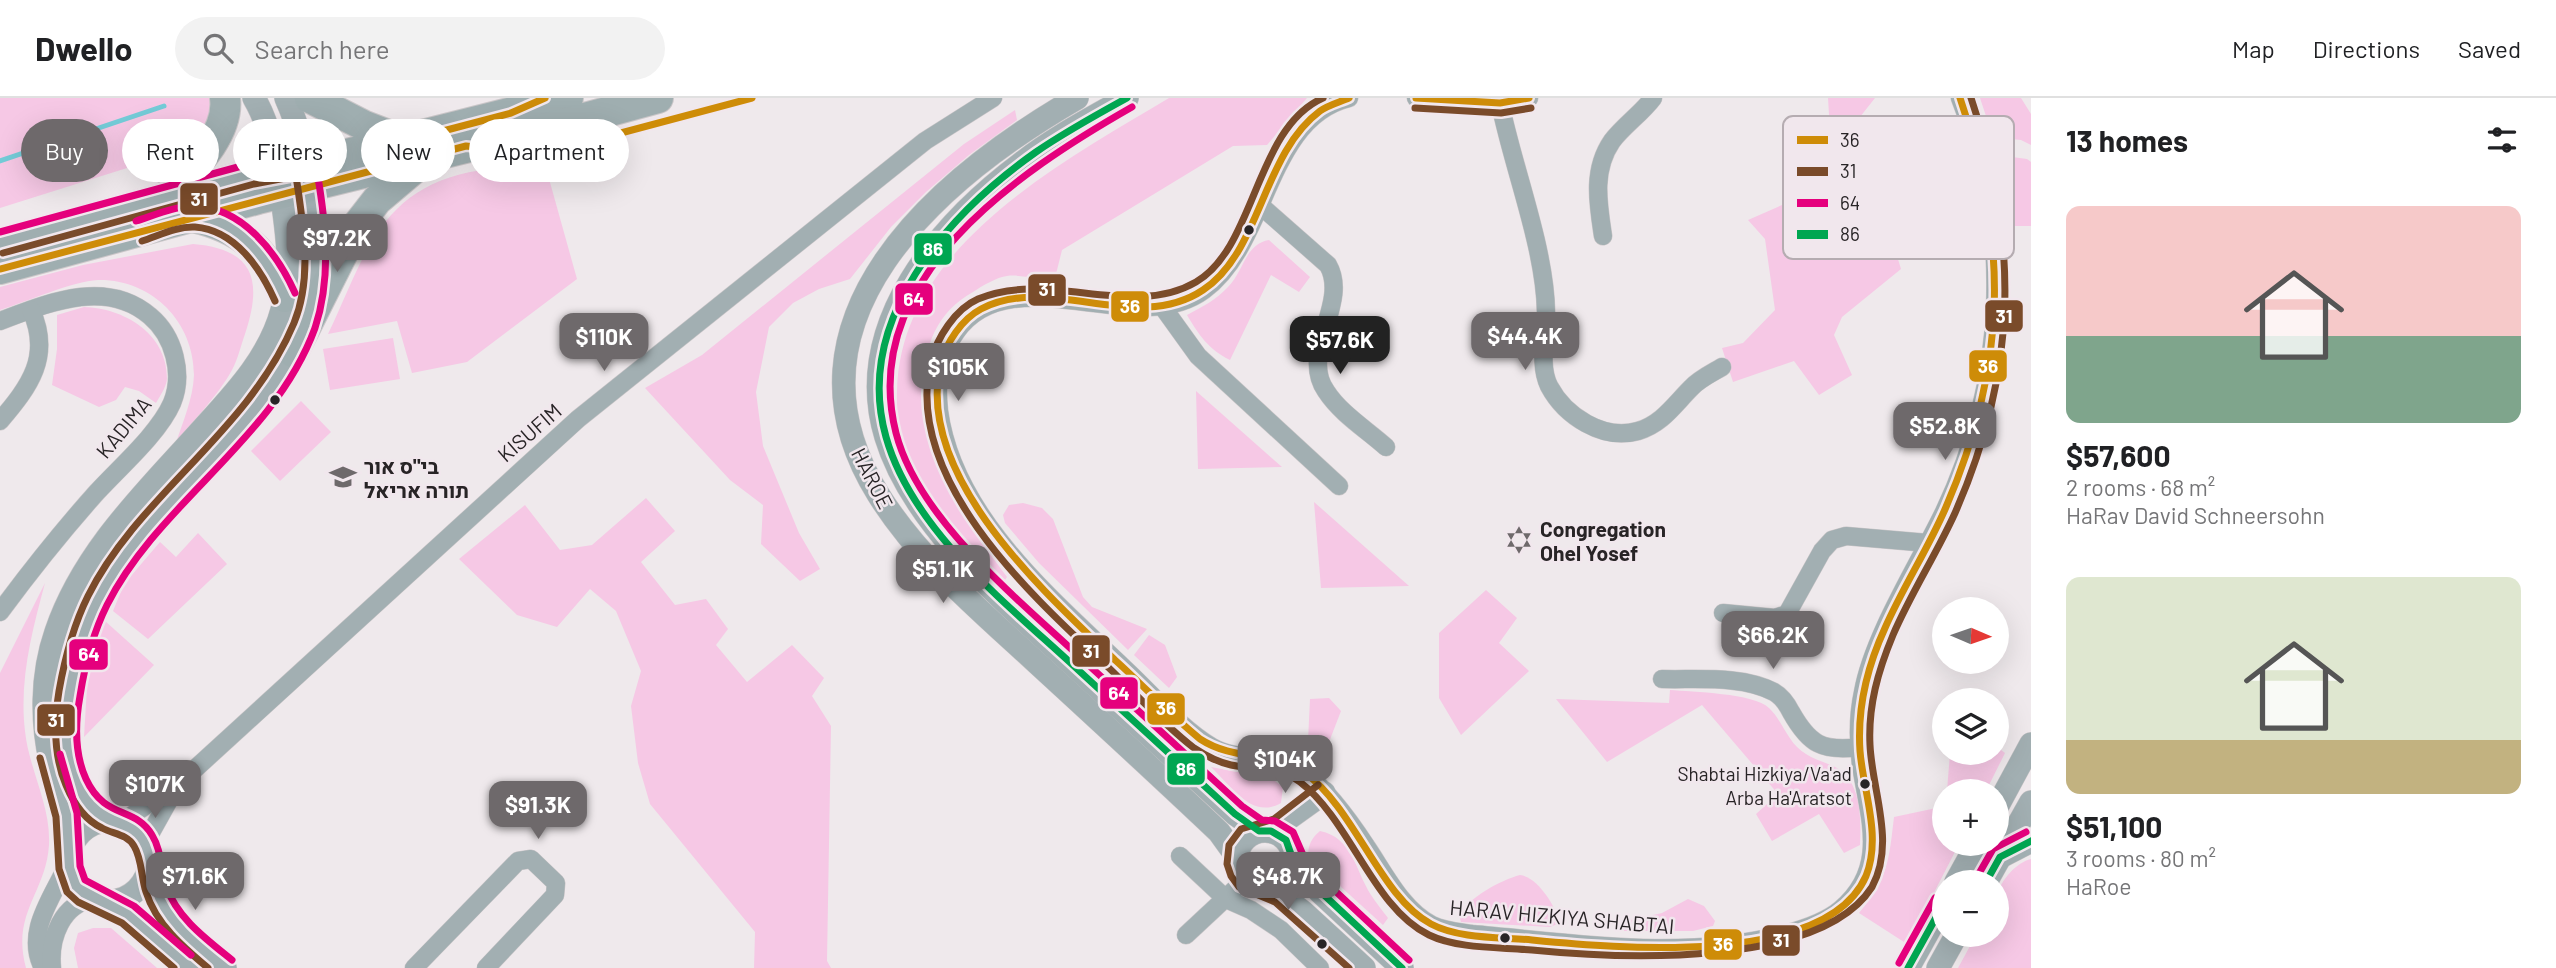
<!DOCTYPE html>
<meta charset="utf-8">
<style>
:root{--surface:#fff;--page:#f2f2f2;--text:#202124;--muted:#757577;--line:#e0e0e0;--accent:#6e696b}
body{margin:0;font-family:Barlow,Heebo,sans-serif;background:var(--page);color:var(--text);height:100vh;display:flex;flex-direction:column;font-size:26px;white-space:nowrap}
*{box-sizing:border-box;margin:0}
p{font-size:23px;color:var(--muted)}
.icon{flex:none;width:38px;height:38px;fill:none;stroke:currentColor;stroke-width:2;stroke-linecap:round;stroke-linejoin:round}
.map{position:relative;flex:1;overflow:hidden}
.panel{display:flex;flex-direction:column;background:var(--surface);width:525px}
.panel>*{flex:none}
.hud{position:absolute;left:21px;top:21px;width:665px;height:63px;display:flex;gap:14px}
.needle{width:46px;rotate:92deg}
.buttons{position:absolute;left:1932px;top:499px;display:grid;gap:14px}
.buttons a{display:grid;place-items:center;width:77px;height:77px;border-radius:50%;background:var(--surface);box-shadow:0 7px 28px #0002;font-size:35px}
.price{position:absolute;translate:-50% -60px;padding:0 16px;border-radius:14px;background:var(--accent);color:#fff;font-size:23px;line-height:46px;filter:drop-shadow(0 2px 4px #0008)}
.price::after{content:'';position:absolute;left:50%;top:42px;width:21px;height:16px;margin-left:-10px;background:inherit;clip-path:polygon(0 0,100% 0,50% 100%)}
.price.active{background:#222;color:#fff}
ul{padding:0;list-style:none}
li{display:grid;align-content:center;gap:14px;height:371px;padding:0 35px}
li span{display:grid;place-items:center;height:217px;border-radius:14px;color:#555}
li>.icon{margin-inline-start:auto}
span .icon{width:126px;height:126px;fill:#fffc;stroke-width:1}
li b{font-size:30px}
h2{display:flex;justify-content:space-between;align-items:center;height:84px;padding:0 35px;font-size:30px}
.pill{padding:0 24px;border-radius:32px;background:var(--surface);box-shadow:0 7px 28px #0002;font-size:24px;line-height:63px}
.pill.active{background:var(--accent);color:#fff}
header{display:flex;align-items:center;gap:42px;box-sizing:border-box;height:98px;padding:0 35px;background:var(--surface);border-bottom:2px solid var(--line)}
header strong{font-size:33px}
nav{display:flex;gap:38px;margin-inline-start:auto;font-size:24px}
.search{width:490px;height:63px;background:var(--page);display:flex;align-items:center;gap:18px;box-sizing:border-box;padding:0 24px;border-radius:38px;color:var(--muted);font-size:26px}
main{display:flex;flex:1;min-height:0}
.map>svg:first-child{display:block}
.green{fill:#f6c8e5}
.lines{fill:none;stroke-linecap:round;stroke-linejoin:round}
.stream{stroke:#74ccd8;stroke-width:5}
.minor-casing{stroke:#cac6c8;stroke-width:19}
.tertiary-casing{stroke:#cac6c8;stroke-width:24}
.primary-casing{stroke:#cac6c8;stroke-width:32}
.minor{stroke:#a2afb2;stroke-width:18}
.tertiary{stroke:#a2afb2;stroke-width:23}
.primary{stroke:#9faeb0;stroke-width:30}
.bus-1-casing{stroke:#f1e7ed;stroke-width:12}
.bus-2-casing{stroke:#f1e7ed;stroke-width:12}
.bus-3-casing{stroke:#f1e7ed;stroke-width:12}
.bus-4-casing{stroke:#f1e7ed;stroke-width:12}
.bus-1{stroke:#ce8c08;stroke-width:7}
.bus-2{stroke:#7a4b2a;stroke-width:7}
.bus-3{stroke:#e5007d;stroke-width:7}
.bus-4{stroke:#00a651;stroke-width:7}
.bus-dot{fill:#282426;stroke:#f1e7ed;stroke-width:2.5}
.labels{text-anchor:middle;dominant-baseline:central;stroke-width:5;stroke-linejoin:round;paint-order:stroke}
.bus-label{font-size:19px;fill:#282426;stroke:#f1e7ed;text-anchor:end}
.street-label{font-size:21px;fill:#282426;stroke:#f1e7ed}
.poi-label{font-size:21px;font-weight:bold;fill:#282426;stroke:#f1e7ed;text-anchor:start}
.key{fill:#f1e7ed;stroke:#b5acb1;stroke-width:2}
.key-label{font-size:19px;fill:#282426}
.line-badge{stroke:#f1e7ed;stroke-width:2.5}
.badge-label{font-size:19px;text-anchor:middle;font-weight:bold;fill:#fff}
</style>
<header>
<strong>Dwello</strong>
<div class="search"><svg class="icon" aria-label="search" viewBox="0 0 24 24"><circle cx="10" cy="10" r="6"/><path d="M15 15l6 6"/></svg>Search here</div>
<nav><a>Map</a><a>Directions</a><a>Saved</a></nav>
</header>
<main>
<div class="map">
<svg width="2031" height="870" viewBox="0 0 2031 870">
<rect width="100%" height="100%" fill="#efe9ec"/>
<g class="green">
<path d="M0 0H211L213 16 191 44 162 59 0 110Z"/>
<path d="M1169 0H1307L1267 47 1233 48 1062 152 1054 184C1040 182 1021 176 1007 178 997 179 982 188 973 194 902 233 921 328 949 390 963 422 986 450 1007 479L1000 489C966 446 914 393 900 340 896 325 897 308 897 293 900 149 1061 65 1169 0Z"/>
<path d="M1828 0H1875L1856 24 1901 171 1842 219 1834 237 1852 277 1819 297 1794 263 1733 284 1722 250 1743 245 1775 212 1765 141 1748 122 1807 96 1831 49Z"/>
<path d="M1980 0H2021L2031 16V47L2021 42 1993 39Z"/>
<path d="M1015 12 1017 22 969 57 926 94 891 129 850 181 819 191 793 205 769 229 756 294 763 348 799 435 820 471 800 483 761 446 763 407 730 382 645 290 702 257 964 46Z"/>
<path d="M2005 58 2027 61 2031 64V128H2015Z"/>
<path d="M546 70 577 181 467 264 412 275 397 223 328 236C364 161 378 93 470 74 494 69 522 71 546 70Z"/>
<path d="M1269 142 1310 179 1299 194 1271 177 1230 262C1208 251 1199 237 1187 217 1202 209 1216 202 1228 189 1244 173 1245 146 1269 142Z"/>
<path d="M193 146C254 151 263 182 245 236 241 247 238 261 232 272 219 296 193 323 176 345 183 323 193 301 194 277 194 224 152 181 98 182 73 183 26 204 0 212V189L83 167Z"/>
<path d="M84 209C123 210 167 235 167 280 167 288 160 298 156 305L139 293 125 289 116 302 99 309 52 287 57 251V217Z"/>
<path d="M393 240 400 281 330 292 323 251Z"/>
<path d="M1196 293 1282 369 1198 371Z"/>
<path d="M301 303 331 334 280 383 251 353Z"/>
<path d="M646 400 675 433 641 464 675 507 706 501 728 531 716 547 747 584 792 547 824 580 812 598 831 628 827 863 831 870H754L755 834 650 706 638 665 631 608 641 573 616 513 590 491 557 529 517 517 459 461 525 407 560 452 592 447Z"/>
<path d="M1314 404 1409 488 1321 490Z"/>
<path d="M1023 405 1042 410 1053 421 1083 499 1092 509 1147 531 1128 552 1039 465 1005 425 1003 417 1009 407Z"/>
<path d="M198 435 227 466 148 541 113 513 124 486 160 444 176 459Z"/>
<path d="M45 485C32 533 19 582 25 633 29 672 51 707 49 747 46 795 11 815 26 870H0V575Z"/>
<path d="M1486 492 1517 520 1499 545 1529 573 1461 637 1439 600V535Z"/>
<path d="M105 523 154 567 84 639 89 554Z"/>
<path d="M1149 537 1165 547 1177 579 1169 590 1134 557Z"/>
<path d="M1670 592C1692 594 1754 595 1769 610 1783 623 1788 646 1806 656 1816 663 1830 665 1840 672 1862 688 1861 724 1860 747L1844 755 1819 716 1772 743 1756 716 1778 696 1702 607 1607 664 1556 601 1669 605Z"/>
<path d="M1329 600 1341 613 1329 644 1308 643 1310 601Z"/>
<path d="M1997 649 2005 655 1986 693H1947L1950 655 1997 654Z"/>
<path d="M1211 669 1271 680 1283 689 1281 705C1252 722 1231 688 1211 669Z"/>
<path d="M1944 701V746H1959L1922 818 1904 844 1859 815C1888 781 1889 762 1894 719L1941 709Z"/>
<path d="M1320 733C1353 740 1355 772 1371 797 1376 805 1382 812 1388 820L1383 827 1308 759C1308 748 1311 740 1320 733Z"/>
<path d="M2031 761V870H1958L1976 837 1997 836C1997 825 1994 808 1997 797 2001 782 2017 764 2031 761Z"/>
<path d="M1520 777C1538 779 1556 809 1560 825L1550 829 1461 824 1459 817C1468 800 1501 782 1520 777Z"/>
<path d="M1688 801 1704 808 1715 823 1713 828 1693 833H1624L1626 823 1662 815Z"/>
<path d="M93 830H111L157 870H78L74 850 78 835Z"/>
</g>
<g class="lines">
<g class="stream">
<path d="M75 38 164 8"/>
<path d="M0 63 44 48"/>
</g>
<defs>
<g id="minor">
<path d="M1349 0C1266 20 1268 145 1204 192 1136 243 1011 156 956 234 938 258 936 284 939 313 953 419 1052 501 1125 571 1152 596 1180 630 1212 649 1240 665 1277 654 1304 674 1329 694 1349 722 1366 748 1384 774 1402 812 1432 827 1444 833 1459 834 1472 836 1576 845 1682 863 1785 836 1804 831 1826 824 1841 811 1889 770 1869 720 1861 667 1858 643 1858 617 1863 594 1873 538 1919 466 1944 414 2006 283 2013 134 1960 0"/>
<path d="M1416 0 1500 5 1529 0"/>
<path d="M1500 5C1513 70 1545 149 1546 214 1547 237 1538 265 1549 288 1565 318 1603 343 1638 333 1662 326 1674 307 1691 290 1699 281 1712 275 1722 269"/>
<path d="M1261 108 1328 167C1350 205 1299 255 1326 293 1340 315 1367 332 1386 349"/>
<path d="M1603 138C1598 105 1592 72 1612 43 1624 27 1641 16 1653 0"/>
<path d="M1162 208 1198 258 1339 388"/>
<path d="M0 223C48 205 106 180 150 218 174 238 184 276 172 305 159 335 120 369 97 394 63 432 31 472 0 514"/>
<path d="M0 323C30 288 52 258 31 212"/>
<path d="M1723 515 1775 520 1787 516 1822 453 1832 442 1846 438 1928 445"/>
<path d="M1662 581C1697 582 1742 577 1774 594 1781 598 1787 606 1791 614 1809 646 1822 654 1860 649"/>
<path d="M121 725 185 680 578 321 925 43 993 0"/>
<path d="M145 745 174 693"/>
<path d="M1180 758 1226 801 1251 812 1281 832 1320 870"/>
<path d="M1186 837 1246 781"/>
<path d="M43 870C24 833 54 798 68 765"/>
<path d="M52 870C49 840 62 805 94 801"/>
<path d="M414 870 518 763 531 761 556 785 555 797 486 870"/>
</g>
<g id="tertiary">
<path d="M286 0C310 53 323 149 311 206"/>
<path d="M1077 0C939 80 770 222 878 396 919 462 981 513 1037 565 1098 621 1159 677 1219 734L1237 759"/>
<path d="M1127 0C1092 20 1055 39 1023 64 940 126 852 227 886 339 913 428 1006 505 1072 566 1126 616 1180 666 1235 716L1259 733"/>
<path d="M1997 709 2031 646"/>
<circle cx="109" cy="763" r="40"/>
<path d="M109 723C76 699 65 665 66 625 70 498 144 435 223 346 254 313 281 280 299 238"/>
<path d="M1271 733 1324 695"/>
<circle cx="1265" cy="761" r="28"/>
<path d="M68 758C69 726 60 701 52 670 41 626 41 577 56 534 84 451 150 390 207 326 238 292 270 257 282 212 292 176 288 143 283 107 277 71 273 32 254 0"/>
<path d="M2000 759 2031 743"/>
<path d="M1293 762 1320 794 1402 870"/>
<path d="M149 768C165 821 184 836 225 870"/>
<path d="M1956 784 1977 746"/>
<path d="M1986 784 2031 704"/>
<path d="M1270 789 1303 814 1364 870"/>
<path d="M108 804 190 870"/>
<path d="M1908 870 1944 805"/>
<path d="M1938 870 1957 836"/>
</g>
<g id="primary">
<path d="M310 0 365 28 404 43"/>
<path d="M167 98C190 73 230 37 225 0"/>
<path d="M192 119C244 131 265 152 285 199"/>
<path d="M0 145 252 76 323 62 568 0"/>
<path d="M0 171 258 101 559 27 658 0"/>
<path d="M293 254 356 129 377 102 423 63"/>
</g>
</defs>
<use href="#minor" class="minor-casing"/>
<use href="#tertiary" class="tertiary-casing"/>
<use href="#primary" class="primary-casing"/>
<use href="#minor" class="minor"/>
<use href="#tertiary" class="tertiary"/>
<use href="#primary" class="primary"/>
<defs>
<g id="bus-1">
<path d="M1349 0C1340 4 1328 7 1320 13 1262 56 1261 154 1203 192 1136 237 1050 175 981 211 962 221 946 245 941 265 913 376 1044 494 1115 562 1144 588 1170 617 1200 641 1235 664 1275 653 1305 675 1356 712 1380 799 1431 826 1459 841 1501 839 1532 842 1614 850 1826 870 1866 778 1882 738 1863 693 1860 653 1857 609 1867 569 1885 530 1903 489 1928 451 1946 409 2007 268 2009 145 1960 0"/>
<path d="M1416 0 1500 5 1529 0"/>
<path d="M443 33 511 15 545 0"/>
<path d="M0 171 466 48 529 55 557 52 752 0"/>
</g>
<g id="bus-2">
<path d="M1323 0C1255 30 1256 149 1196 184 1131 222 1049 171 978 201 955 211 937 240 931 263 902 381 1033 499 1109 570 1137 597 1163 626 1194 650 1206 658 1217 664 1231 667 1254 672 1280 669 1300 684 1351 723 1373 810 1429 837 1458 851 1499 849 1532 852 1622 861 1820 870 1872 789 1896 745 1872 693 1870 647 1868 608 1878 573 1893 537 1911 495 1936 457 1955 415 2017 274 2020 146 1971 0"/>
<path d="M1415 10 1501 15 1531 10"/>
<path d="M142 143C158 138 177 128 195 129 235 132 261 171 275 203"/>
<path d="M3 155 254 86 296 78C303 126 313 179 294 225 248 335 139 396 88 498 73 528 65 559 59 593 54 624 53 657 66 687 73 704 85 722 102 730 113 736 127 736 134 748 142 761 141 779 146 794 156 826 183 849 208 870"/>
<path d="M40 660 56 719 59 771 67 794 78 804 122 825 174 870"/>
<path d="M1318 687 1274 721 1241 731 1229 747 1227 766 1231 778 1239 789 1275 804 1349 870"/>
</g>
<g id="bus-3">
<path d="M1132 9C1018 74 857 181 896 335 918 421 1019 502 1082 561 1135 610 1188 659 1242 708L1262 722 1275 723 1293 734 1303 757 1316 775 1409 862"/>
<path d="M136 123C155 117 175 108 195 108 243 110 277 155 295 195"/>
<path d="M0 134 249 66 304 56 311 57 315 62C325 117 333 176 315 230 274 342 159 404 107 507 92 537 85 566 80 598 75 626 74 655 86 681 105 722 135 708 152 737 162 753 160 771 166 788 177 820 206 841 232 862"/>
<path d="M60 656 77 715 80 768 85 782 134 808 191 857"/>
<path d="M1977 779 1993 751 2026 734"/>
<path d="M1899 865 1935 800"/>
</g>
<g id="bus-4">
<path d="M1127 0C1096 17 1065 34 1036 54 947 117 853 222 886 339 912 432 1007 506 1075 569 1128 618 1182 667 1235 716L1259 733H1271L1286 742 1293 762 1308 782 1402 870"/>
<path d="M1986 784 2000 759 2031 743"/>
<path d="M1908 870 1944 805"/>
</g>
</defs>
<use href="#bus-1" class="bus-1-casing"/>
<use href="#bus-2" class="bus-2-casing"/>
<use href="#bus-3" class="bus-3-casing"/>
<use href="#bus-4" class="bus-4-casing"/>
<use href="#bus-1" class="bus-1"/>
<use href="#bus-2" class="bus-2"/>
<use href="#bus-3" class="bus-3"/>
<use href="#bus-4" class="bus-4"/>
</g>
<defs>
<symbol id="school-bare" viewBox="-9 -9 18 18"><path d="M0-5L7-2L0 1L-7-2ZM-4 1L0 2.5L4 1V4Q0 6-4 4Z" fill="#6e696b" stroke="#f1e7ed" stroke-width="2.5" paint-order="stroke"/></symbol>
<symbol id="synagogue-bare" viewBox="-9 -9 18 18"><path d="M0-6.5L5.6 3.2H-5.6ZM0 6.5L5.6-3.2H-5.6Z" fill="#6e696b" stroke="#f1e7ed" stroke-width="2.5" paint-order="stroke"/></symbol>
</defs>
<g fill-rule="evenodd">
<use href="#school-bare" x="324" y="360" width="38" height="38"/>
<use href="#synagogue-bare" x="1500" y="423" width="38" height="38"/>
</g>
<g class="bus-dot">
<circle cx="1249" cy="132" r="6"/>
<circle cx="275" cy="302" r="6"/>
<circle cx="1865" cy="686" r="6"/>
<circle cx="1505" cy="840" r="6"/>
<circle cx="1322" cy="846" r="6"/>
</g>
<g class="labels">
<g class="bus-label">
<text x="1852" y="675">Shabtai Hizkiya/Va'ad<tspan x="1852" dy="24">Arba Ha'Aratsot</tspan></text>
</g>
<g class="street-label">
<text transform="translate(123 329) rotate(-50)">KADIMA</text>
<text transform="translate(529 334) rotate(-41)">KISUFIM</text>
<text transform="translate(873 380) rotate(63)">HAROE</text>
<text transform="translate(1562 818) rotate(5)">HARAV HIZKIYA SHABTAI</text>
</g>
<g class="poi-label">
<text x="364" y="367">בי"ס אור<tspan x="364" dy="24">תורה אריאל</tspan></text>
<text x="1540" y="430">Congregation<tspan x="1540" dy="24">Ohel Yosef</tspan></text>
</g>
</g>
<rect x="1783" y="18" width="231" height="143" rx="10" class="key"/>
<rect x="1797" y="38" width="31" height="8" fill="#ce8c08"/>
<rect x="1797" y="69" width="31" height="9" fill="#7a4b2a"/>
<rect x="1797" y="101" width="31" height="8" fill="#e5007d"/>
<rect x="1797" y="132" width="31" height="9" fill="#00a651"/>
<g class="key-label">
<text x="1840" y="49">36</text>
<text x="1840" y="80">31</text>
<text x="1840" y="112">64</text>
<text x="1840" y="143">86</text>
</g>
<g class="line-badge">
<rect x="179" y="84" width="40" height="34" rx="7" fill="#7a4b2a"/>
<rect x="913" y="134" width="40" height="34" rx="7" fill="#00a651"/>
<rect x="1027" y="175" width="40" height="34" rx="7" fill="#7a4b2a"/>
<rect x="894" y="184" width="40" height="34" rx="7" fill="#e5007d"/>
<rect x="1110" y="192" width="40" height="33" rx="7" fill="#ce8c08"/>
<rect x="1984" y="201" width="40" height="34" rx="7" fill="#7a4b2a"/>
<rect x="1968" y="251" width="40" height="34" rx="7" fill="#ce8c08"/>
<rect x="1071" y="536" width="40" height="34" rx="7" fill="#7a4b2a"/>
<rect x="68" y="540" width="41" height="33" rx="7" fill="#e5007d"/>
<rect x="1099" y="578" width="40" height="34" rx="7" fill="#e5007d"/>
<rect x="1146" y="594" width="40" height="34" rx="7" fill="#ce8c08"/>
<rect x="36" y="605" width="40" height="34" rx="7" fill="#7a4b2a"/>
<rect x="1166" y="654" width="40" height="34" rx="7" fill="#00a651"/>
<rect x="1761" y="826" width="40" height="33" rx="7" fill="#7a4b2a"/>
<rect x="1703" y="830" width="40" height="33" rx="7" fill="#ce8c08"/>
</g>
<g class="badge-label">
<text x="199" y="108">31</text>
<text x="933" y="158">86</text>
<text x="1047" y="198">31</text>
<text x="914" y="208">64</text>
<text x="1130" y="215">36</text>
<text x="2004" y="225">31</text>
<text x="1988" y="275">36</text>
<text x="1091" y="560">31</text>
<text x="89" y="563">64</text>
<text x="1119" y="602">64</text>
<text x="1166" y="617">36</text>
<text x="56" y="629">31</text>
<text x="1186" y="678">86</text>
<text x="1781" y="849">31</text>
<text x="1723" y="853">36</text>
</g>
</svg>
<div class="buttons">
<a><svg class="needle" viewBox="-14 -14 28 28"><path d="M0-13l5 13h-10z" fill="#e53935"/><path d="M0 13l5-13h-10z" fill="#757577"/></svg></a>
<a><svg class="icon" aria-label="layers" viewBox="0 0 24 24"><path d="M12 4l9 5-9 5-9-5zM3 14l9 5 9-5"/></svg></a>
<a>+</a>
<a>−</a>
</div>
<b class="price" style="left:337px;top:176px">$97.2K</b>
<b class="price" style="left:1525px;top:274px">$44.4K</b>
<b class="price" style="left:604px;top:275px">$110K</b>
<b class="price active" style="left:1340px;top:278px">$57.6K</b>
<b class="price" style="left:958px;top:305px">$105K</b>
<b class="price" style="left:1945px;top:364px">$52.8K</b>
<b class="price" style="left:943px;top:507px">$51.1K</b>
<b class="price" style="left:1773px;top:573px">$66.2K</b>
<b class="price" style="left:1285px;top:697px">$104K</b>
<b class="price" style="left:155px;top:722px">$107K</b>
<b class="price" style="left:538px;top:743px">$91.3K</b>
<b class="price" style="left:195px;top:814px">$71.6K</b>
<b class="price" style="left:1288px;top:814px">$48.7K</b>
<div class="hud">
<a class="pill active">Buy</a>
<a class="pill">Rent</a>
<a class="pill">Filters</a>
<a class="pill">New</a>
<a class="pill">Apartment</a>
</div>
</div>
<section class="panel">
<h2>13 homes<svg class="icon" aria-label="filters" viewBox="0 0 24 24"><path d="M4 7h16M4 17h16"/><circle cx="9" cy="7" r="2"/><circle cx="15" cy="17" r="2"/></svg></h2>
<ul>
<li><span style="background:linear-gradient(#f6c9c9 60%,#7fa58c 0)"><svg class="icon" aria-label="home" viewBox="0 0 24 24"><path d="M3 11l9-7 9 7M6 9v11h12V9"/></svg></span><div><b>$57,600</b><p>2 rooms · 68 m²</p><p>HaRav David Schneersohn</p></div></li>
<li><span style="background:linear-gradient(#dfe7d0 75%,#c2b280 0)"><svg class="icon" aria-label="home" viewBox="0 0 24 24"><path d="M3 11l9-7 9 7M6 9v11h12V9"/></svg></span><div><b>$51,100</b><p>3 rooms · 80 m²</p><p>HaRoe</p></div></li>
</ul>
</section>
</main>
